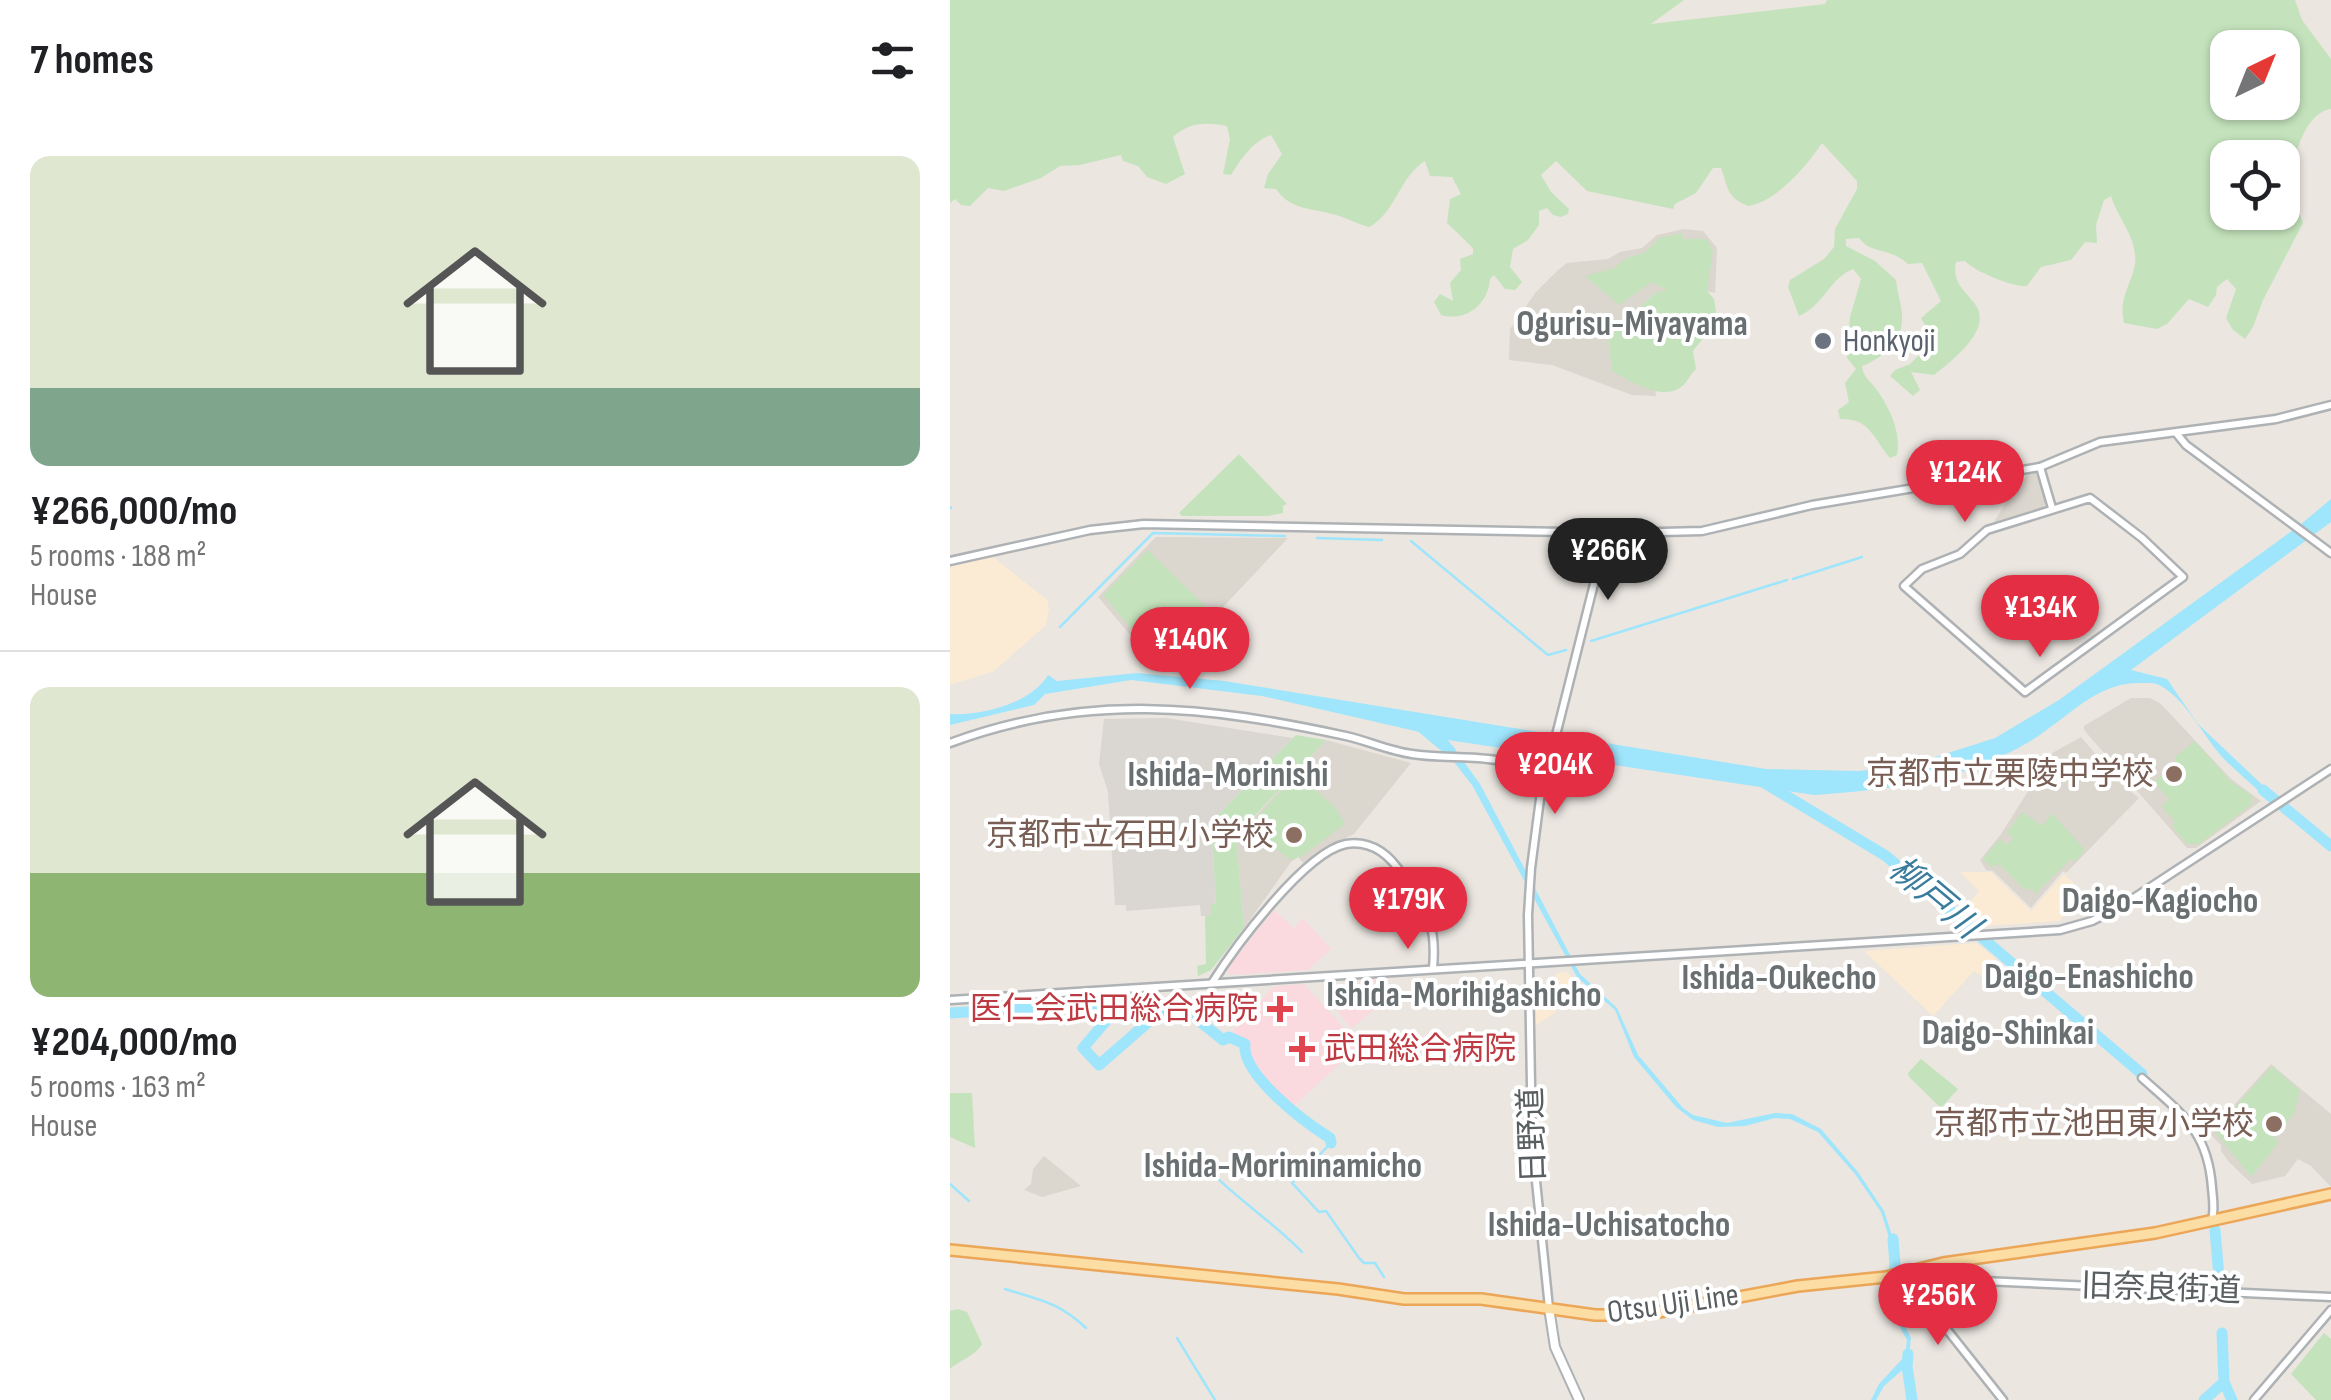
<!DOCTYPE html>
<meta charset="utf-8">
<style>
:root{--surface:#fff;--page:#f6f6f6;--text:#202124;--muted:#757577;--line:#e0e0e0;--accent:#e32e43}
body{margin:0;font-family:"Sofia Sans Condensed","Noto Sans JP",sans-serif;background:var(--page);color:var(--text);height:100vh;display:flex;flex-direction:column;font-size:38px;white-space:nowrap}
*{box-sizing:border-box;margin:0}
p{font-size:32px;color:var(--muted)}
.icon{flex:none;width:55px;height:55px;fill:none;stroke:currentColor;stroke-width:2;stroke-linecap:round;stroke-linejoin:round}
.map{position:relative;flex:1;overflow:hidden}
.side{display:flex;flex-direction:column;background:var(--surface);width:950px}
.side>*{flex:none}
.needle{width:65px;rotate:43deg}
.tools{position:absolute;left:1260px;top:30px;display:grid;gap:20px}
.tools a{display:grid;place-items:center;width:90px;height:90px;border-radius:20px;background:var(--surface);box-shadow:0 2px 8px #0004;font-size:50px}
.price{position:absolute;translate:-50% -85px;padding:0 22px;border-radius:35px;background:var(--accent);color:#fff;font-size:32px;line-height:65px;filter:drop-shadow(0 2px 5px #0008)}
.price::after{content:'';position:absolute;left:50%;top:60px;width:30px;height:22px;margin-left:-15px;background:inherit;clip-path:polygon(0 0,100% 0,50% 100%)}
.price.current{background:#222;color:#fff}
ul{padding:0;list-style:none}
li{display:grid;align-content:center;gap:20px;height:530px;padding:0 30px}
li+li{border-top:2px solid var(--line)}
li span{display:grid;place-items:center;height:310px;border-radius:20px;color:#555}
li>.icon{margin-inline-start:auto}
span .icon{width:180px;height:180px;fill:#fffc;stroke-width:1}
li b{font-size:42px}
h2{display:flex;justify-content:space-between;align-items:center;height:120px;padding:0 30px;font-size:42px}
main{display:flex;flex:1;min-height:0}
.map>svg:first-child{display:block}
.commercial{fill:#fcebd4}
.industrial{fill:#dad6d2}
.education{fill:#dbd6ce}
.medical{fill:#fadade}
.green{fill:#c4e3bc;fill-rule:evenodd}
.water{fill:#9fe5fc}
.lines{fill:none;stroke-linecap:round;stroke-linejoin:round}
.stream{stroke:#9fe5fc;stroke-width:2.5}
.river{stroke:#9fe5fc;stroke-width:11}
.tertiary-casing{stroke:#aeb2b5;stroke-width:11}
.secondary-casing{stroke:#adb2b5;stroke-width:12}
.primary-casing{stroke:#eca658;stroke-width:14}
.tertiary{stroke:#fff;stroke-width:6}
.secondary{stroke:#fff;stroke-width:8}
.primary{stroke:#fcdda4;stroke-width:9}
.worship-dot{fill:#6b7280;stroke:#fff;stroke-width:4}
.education-dot{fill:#8d6e63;stroke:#fff;stroke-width:4}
.health-dot{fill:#e0444e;stroke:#fff;stroke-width:4}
.labels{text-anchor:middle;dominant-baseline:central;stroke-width:8;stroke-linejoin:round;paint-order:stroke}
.worship-label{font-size:32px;fill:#5b616d;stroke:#fff;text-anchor:start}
.education-label{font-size:32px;fill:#785e54;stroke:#fff;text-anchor:end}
.health-label{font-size:32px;fill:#be3a42;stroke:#fff;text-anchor:end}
.street-label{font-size:32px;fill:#595e60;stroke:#fff}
.neighbourhood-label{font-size:35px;font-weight:bold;fill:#6a7072;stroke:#fff}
.water-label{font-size:35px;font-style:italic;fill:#397c9b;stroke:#fff}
</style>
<main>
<section class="side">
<h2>7 homes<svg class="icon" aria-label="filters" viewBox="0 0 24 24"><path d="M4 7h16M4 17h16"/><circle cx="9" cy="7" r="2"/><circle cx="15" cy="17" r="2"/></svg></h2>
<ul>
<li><span style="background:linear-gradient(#dfe7d0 75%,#7fa58c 0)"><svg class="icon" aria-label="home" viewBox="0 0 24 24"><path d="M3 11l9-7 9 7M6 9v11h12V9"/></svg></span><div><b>¥266,000/mo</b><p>5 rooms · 188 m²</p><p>House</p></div></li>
<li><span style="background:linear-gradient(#dfe7d0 60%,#8fb573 0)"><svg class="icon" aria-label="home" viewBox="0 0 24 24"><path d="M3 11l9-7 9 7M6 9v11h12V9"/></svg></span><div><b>¥204,000/mo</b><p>5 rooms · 163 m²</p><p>House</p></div></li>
</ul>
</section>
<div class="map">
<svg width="1381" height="1400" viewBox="0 0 1381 1400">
<rect width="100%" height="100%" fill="#ebe6e0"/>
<g class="commercial">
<path d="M43 557 97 600 99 609 96 625 44 671 0 685V567Z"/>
<path d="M1010 872H1041L1081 911 1114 874 1135 894 1109 921 1035 926 1018 911 1017 906 1029 891Z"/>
<path d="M1026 943 1046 959V964L1034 978 1024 971 983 1016 914 951Z"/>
<path d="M617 972 630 985 603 1014 585 1026V994H592L607 973Z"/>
</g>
<path class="industrial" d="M216 718 343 738 261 822 266 904 261 916H251L250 905 176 911V905H165L158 792 149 764 154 719Z"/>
<g class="education">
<path d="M734 229 753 231 767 248 765 293 748 289 705 293 658 338 662 371 705 390 706 396 682 395 602 365 559 360 560 329 586 292 608 270 617 263 658 259 670 252 692 248 707 235Z"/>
<path d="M1085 471 1096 503 1094 507 1044 522 1060 496 1079 473Z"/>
<path d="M206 537 338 538 230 653 194 651 148 597Z"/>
<path d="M1181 698H1200L1211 704 1281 779 1311 801 1246 848H1237L1134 730V726Z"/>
<path d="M1131 737 1172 785 1189 798 1116 873 1113 871 1081 908 1043 871 1036 870 1030 860 1051 834 1082 785 1063 775Z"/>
<path d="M376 740 461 763 404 834 375 848 353 863 348 857 341 862 294 928 286 837Z"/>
<path d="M1321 1064 1381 1114V1187L1361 1166 1348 1159 1335 1176 1302 1184 1280 1163 1271 1151V1145L1259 1133Z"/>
<path d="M94 1156 131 1186 92 1197 74 1190 81 1184 83 1169Z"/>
</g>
<g class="medical">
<path d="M324 910 344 928 353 918 381 949 358 970 280 975 276 970Z"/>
<path d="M429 979 414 993 427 1007 401 1029 383 1005 411 981Z"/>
<path d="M354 984 398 1032 395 1036 398 1041 403 1037 412 1043 344 1106 304 1070 295 1054 300 1044 280 1034 325 986Z"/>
</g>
<g class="green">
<path d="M0 0H734L701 24 875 4 877 0H1345L1352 20 1381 59V109C1353 112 1339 167 1342 192 1343 203 1350 212 1353 223L1313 300 1303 327 1295 339 1283 330 1276 318 1286 289 1277 279 1267 287 1266 295 1258 307 1239 299 1217 324 1207 329 1174 323C1167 293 1188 278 1185 254 1183 233 1167 216 1161 196L1154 200 1146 225 1147 243 1135 242 1121 260 1091 267 1077 286C1063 287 1025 272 1015 261L1006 262C1002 282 1014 290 1025 304 1044 330 1001 361 984 375L961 372 970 390 963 396 940 376 945 370 960 364 980 344 979 332 971 318 991 301 972 263 958 264C938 246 921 255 909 238L896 239V246L925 261 946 280C947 293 953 308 952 320 952 341 930 360 912 366 913 378 922 382 929 393 941 411 951 433 947 455L940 458C923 438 920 418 890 419L888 410 899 402 895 383 906 369 897 358 900 317 911 279 903 269C880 278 873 306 849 316L838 287 840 280 874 259 884 247 885 229 907 189V181L872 143C857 166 826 202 798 206 776 197 778 187 771 168H763L746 193 725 204 723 209 637 191 606 161 591 175 601 192 619 209 618 214 611 217 603 215 597 208 589 211V225L578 240 563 249 560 267 572 282 565 290 555 289 544 275 540 279C538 305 516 322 491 315L484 302 490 294 503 301 500 283 511 270 510 259 523 254V248L497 223 500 199 511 194 502 177 480 176 475 161C449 177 446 213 419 227 407 224 397 218 386 215 363 208 341 211 326 189L314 188 318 174 332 154 321 135C303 141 291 159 281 175L273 174 280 139 277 126C254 122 240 122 223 137L235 174 216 184 197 177 188 166 173 161 171 155 130 165 110 166 91 178 54 191 38 188 20 206 11 205 5 199 0 203ZM1278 48H1332V102H1278ZM1278 158H1332V212H1278Z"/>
<path d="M732 233 733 239H757L763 251 757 291 764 299 768 324 757 333 743 351 746 369C739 375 738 382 731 387 711 402 679 380 662 371L658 338 705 293 717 290 702 282 669 305 635 276 664 268 676 258 694 253 710 238Z"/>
<path d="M289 454 337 504 333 506V513L318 516H232L229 513Z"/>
<path d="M198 550 261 612 259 621 236 644 232 640 226 646 197 647 153 595Z"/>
<path d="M346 735 376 740 286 836 294 928 261 970 248 976 247 966 256 964 255 916 261 915V904H266L261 822Z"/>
<path d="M1245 741 1280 781 1301 795 1302 804 1249 844H1237L1222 826 1225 822 1212 807 1219 799 1204 782 1225 763 1226 756Z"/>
<path d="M347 774 385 807 395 824 352 856 340 860 298 827Z"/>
<path d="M1072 812 1093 826 1102 813 1135 850 1125 862 1121 859 1085 894 1082 889H1074L1049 864 1041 867 1033 859 1050 839 1057 845 1063 839 1057 832Z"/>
<path d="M971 1059 1008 1089 991 1108 959 1077 958 1073Z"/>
<path d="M1322 1066 1350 1091 1344 1114 1324 1137 1329 1142 1301 1177 1264 1130Z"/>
<path d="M0 1093H22L25 1148 0 1137Z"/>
<path d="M8 1309 17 1312 32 1344C27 1355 10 1360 0 1369V1311Z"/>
<path d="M1374 1333 1381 1339V1400H1366L1341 1374Z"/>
</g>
<path class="water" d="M1381 499V522L1181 670 1217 679 1248 724 1381 850C1346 821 1309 793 1276 761 1254 739 1239 702 1211 686 1205 682 1196 683 1189 683 1145 682 1114 722 1077 743 1012 781 939 790 864 795L498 740 530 784 630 974 667 1008 688 1055 733 1108 743 1115 777 1123 825 1113 842 1114 871 1129 908 1172 934 1211 945 1245 943 1303 961 1338 958 1365 934 1386 926 1400H921L929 1384 955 1356 957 1340 940 1310 942 1247 931 1212 905 1174 868 1132 840 1119 825 1118 795 1126 768 1127 743 1120 726 1107 684 1057 665 1010 627 977 522 785 483 735 312 696 181 680 95 694 84 705 0 725V714C31 716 82 703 98 675L107 681 187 673 274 681 816 769 908 771 954 767 1045 738 1109 700 1350 525Z"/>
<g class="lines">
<g class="stream">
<path d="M0 507 1 508"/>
<path d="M367 538 432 540"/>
<path d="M461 541 598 655 616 650"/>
<path d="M843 579 912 557"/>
<path d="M110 627 203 533 335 536"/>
<path d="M641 641 837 580"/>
<path d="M381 1143 342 1183 369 1212 376 1211 409 1258 414 1263H425L434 1277"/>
<path d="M249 1159C279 1194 320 1219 352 1252"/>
<path d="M0 1184 19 1201"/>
<path d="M55 1289C89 1300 109 1302 136 1328"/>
<path d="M227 1338 265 1400"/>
</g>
<g class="river">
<path d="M469 725 500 751"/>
<path d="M813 782 936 856 1192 1074"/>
<path d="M1313 790 1381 846"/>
<path d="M0 1013 138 1005 156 1021 133 1048 149 1065 219 1004 243 1016 273 1040 279 1037 295 1044C291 1074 354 1122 380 1138L381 1143"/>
<path d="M1265 1230 1270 1289"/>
<path d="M942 1285 945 1264 943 1239"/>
<path d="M958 1354 957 1366 962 1400"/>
<path d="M1274 1382 1282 1400"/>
<path d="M1254 1400 1274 1382 1272 1333"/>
</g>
<defs>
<g id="tertiary">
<path d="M1227 434 1236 445 1381 553"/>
<path d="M1090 467 1102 508"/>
<path d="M1140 498 1192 538 1233 577 1075 692 954 586 972 569 1010 554 1037 530Z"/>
<path d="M0 561 140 530 194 524 671 533 752 531 862 505 1090 467 1150 442 1326 419 1381 405"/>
<path d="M0 743C136 692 258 706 396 736 418 741 440 751 462 754 487 758 513 756 538 759 558 761 578 765 598 769"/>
<path d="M262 983C284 948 355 852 396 844 422 840 440 855 453 876 477 911 487 924 483 968"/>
<path d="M0 1000 1110 930 1142 921 1173 905 1381 769"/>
<path d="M1192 1078C1232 1114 1258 1131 1262 1188 1263 1199 1265 1209 1262 1220"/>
<path d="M993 1263 996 1276 1011 1280 1381 1297"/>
<path d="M952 1273 1053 1400"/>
<path d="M970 1296 977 1282 998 1279"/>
<path d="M599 1308 582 1142 578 915 581 868 590 799 657 532"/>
<path d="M1304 1400 1381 1310"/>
</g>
<path id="secondary" d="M599 1308 605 1347 629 1400"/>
<path id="primary" d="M0 1250 388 1289 454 1299H531L645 1315H676L709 1312 848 1286 936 1277 993 1263 1205 1233 1381 1194"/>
</defs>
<use href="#tertiary" class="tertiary-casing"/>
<use href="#secondary" class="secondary-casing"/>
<use href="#primary" class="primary-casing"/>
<use href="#tertiary" class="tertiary"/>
<use href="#secondary" class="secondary"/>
<use href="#primary" class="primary"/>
</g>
<circle class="worship-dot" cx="873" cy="341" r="10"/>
<g class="education-dot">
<circle cx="1224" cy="774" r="10"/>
<circle cx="344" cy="835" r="10"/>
<circle cx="1324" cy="1124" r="10"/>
</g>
<g class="health-dot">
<path d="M325 994h10v10h10v10h-10v10h-10v-10h-10v-10h10z"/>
<path d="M347 1034h10v10h10v10h-10v10h-10v-10h-10v-10h10z"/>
</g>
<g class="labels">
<g class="worship-label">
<text x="893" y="341">Honkyoji</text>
</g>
<g class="education-label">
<text x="1204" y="774">京都市立栗陵中学校</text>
<text x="324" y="835">京都市立石田小学校</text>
<text x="1304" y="1124">京都市立池田東小学校</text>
</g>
<g class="health-label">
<text x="308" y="1009">医仁会武田総合病院</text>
<text x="374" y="1049" text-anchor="start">武田総合病院</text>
</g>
<g class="street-label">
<text transform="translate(583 1135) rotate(-92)">日野道</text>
<text transform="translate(1211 1289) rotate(2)">旧奈良街道</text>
<text transform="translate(723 1304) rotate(-8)">Otsu Uji Line</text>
</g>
<g class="neighbourhood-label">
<text x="682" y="324">Ogurisu-Miyayama</text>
<text x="278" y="775">Ishida-Morinishi</text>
<text x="1210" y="901">Daigo-Kagiocho</text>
<text x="1139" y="977">Daigo-Enashicho</text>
<text x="829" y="978">Ishida-Oukecho</text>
<text x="514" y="995">Ishida-Morihigashicho</text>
<text x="1058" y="1033">Daigo-Shinkai</text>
<text x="333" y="1166">Ishida-Moriminamicho</text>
<text x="659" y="1225">Ishida-Uchisatocho</text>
</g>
<g class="water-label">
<text transform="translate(984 898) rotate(40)">柳戸川</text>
</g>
</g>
</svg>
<div class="tools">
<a><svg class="needle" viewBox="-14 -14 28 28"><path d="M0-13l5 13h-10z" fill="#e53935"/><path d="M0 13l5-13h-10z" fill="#757577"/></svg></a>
<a><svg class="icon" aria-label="locate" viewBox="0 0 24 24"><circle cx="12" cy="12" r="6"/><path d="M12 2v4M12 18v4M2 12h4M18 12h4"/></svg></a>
</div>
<b class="price" style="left:1015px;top:525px">¥124K</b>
<b class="price current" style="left:658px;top:603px">¥266K</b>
<b class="price" style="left:1090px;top:660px">¥134K</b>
<b class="price" style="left:240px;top:692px">¥140K</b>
<b class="price" style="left:605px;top:817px">¥204K</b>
<b class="price" style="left:458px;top:952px">¥179K</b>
<b class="price" style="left:988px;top:1348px">¥256K</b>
</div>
</main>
